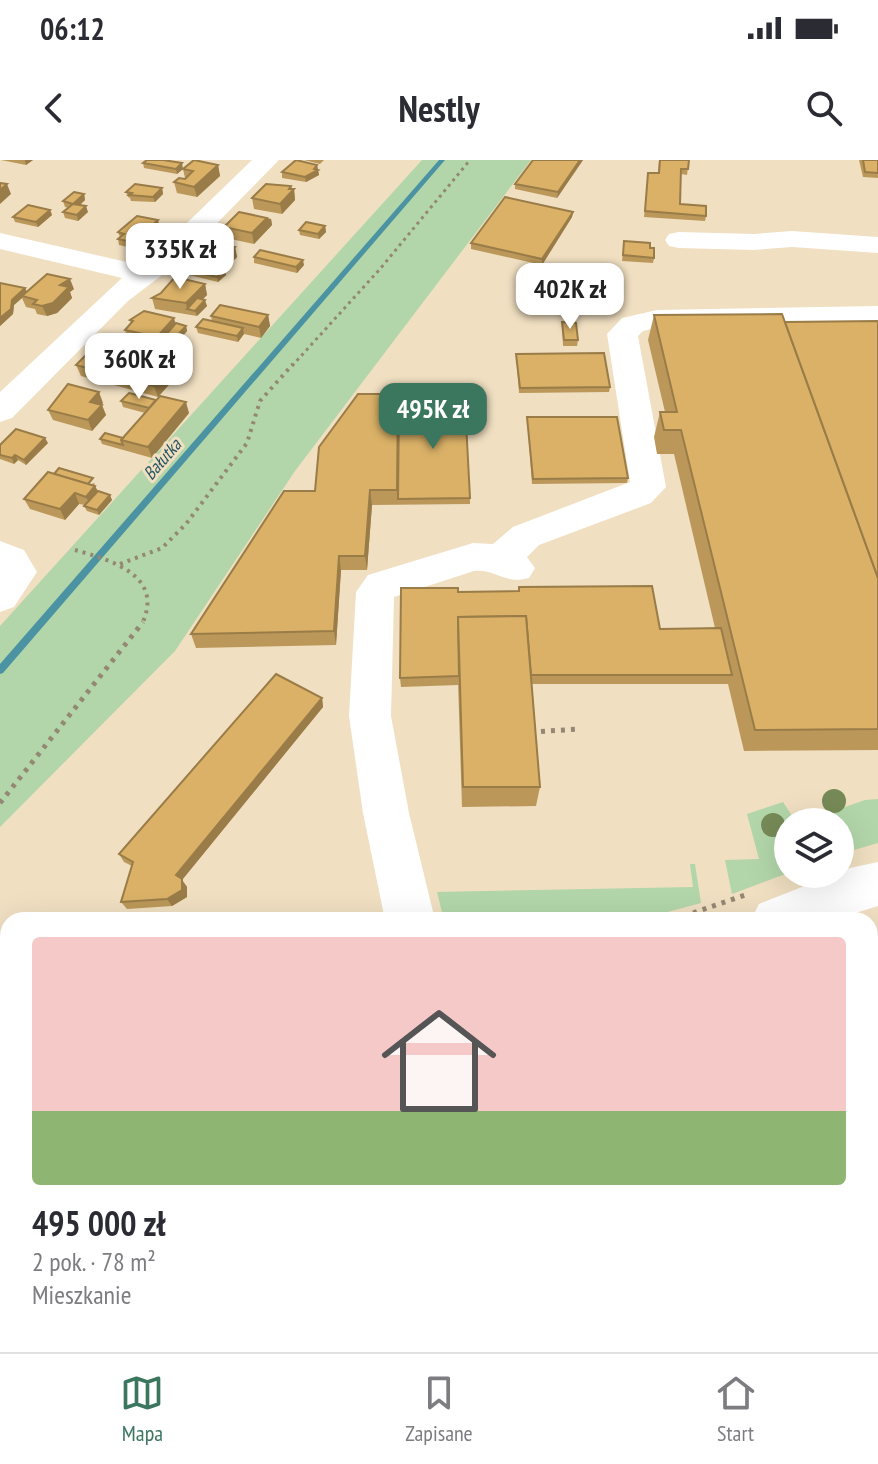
<!DOCTYPE html>
<html lang="pl">
<meta charset="utf-8">
<style>
:root{--surface:#fff;--page:#f7f7f7;--text:#2b2b33;--muted:#7c7c81;--line:#e1e1e2;--accent:#3b765f}
body{margin:0;font-family:"PT Sans Narrow",sans-serif;background:var(--page);color:var(--text);height:100vh;display:flex;flex-direction:column;font-size:30px;white-space:nowrap}
*{box-sizing:border-box;margin:0}
p{font-size:26px;color:var(--muted)}
.icon{flex:none;width:44px;height:44px;fill:none;stroke:currentColor;stroke-width:2;stroke-linecap:round;stroke-linejoin:round}
.map{position:relative;flex:1;overflow:hidden}
.side{position:absolute;left:0px;top:752px;width:878px;height:440px;display:flex;flex-direction:column;background:var(--surface);border-radius:24px 24px 0 0;box-shadow:0 8px 32px #0002}
.side>*{flex:none}
.buttons{position:absolute;left:774px;top:648px;display:grid;gap:16px}
.buttons a{display:grid;place-items:center;width:80px;height:80px;border-radius:50%;background:var(--surface);box-shadow:0 8px 32px #0002;font-size:40px}
.price{position:absolute;translate:-50% -68px;padding:0 18px;border-radius:16px;background:#fff;color:#222;font-size:26px;line-height:52px;filter:drop-shadow(0 2px 4px #0008)}
.price::after{content:'';position:absolute;left:50%;top:48px;width:24px;height:18px;margin-left:-12px;background:inherit;clip-path:polygon(0 0,100% 0,50% 100%)}
.price.active{background:var(--accent);color:#fff}
ul{padding:0;list-style:none}
li{display:grid;align-content:center;gap:16px;height:424px;padding:0 32px}
li span{display:grid;place-items:center;height:248px;border-radius:8px;color:#555}
li>.icon{margin-inline-start:auto}
span .icon{width:144px;height:144px;fill:#fffc;stroke-width:1}
li b{font-size:34px}
.status{display:flex;justify-content:space-between;align-items:center;height:56px;padding:0 40px;background:var(--surface);direction:ltr}
.status svg{height:22px;fill:currentColor}
header{display:flex;justify-content:space-between;align-items:center;height:104px;padding:0 32px;background:var(--surface);font-size:36px;font-weight:600}
.menu{display:flex;justify-content:space-around;align-items:center;height:112px;border-top:2px solid var(--line);background:var(--surface);font-size:22px;color:var(--muted)}
.menu a{display:grid;justify-items:center;gap:4px}
.menu .active{color:var(--accent)}
.map>svg:first-child{display:block}
.green{fill:#b2d6a9}
.lines{fill:none;stroke-linecap:round;stroke-linejoin:round}
.stream{fill:#4b92a2;fill-rule:evenodd}
.path-far3{stroke:#948874;stroke-width:3;stroke-dasharray:3 4;stroke-linecap:butt}
.path-far2{stroke:#948874;stroke-width:4;stroke-dasharray:3 5;stroke-linecap:butt}
.path-far1{stroke:#948874;stroke-width:5;stroke-dasharray:4 6;stroke-linecap:butt}
.path{stroke:#948874;stroke-width:6;stroke-dasharray:5 8;stroke-linecap:butt}
.minor{fill:#fff;fill-rule:evenodd}
.tree{fill:#768a57}
.wall{fill:#bb9859}
.shaded-wall{fill:#997c48}
.building{fill:#dab167;stroke:#997c48;stroke-width:2}
.labels{text-anchor:middle;dominant-baseline:central;stroke-width:6;stroke-linejoin:round;paint-order:stroke}
.far-water-label{font-size:18px;font-style:italic;fill:#285561;stroke:#f0dfc1}
</style>
<div class="status"><b>06:12</b><svg viewBox="0 0 49 12"><path d="M0 12V9h3v3zM5 12V6h3v6zM10 12V3h3v9zM15 12V0h3v12zM26 1h20v11H26zM47 4h2v5h-2z"/></svg></div>
<header><svg class="icon" aria-label="back" viewBox="0 0 24 24"><path d="M15 5l-7 7 7 7"/></svg>Nestly<svg class="icon" aria-label="search" viewBox="0 0 24 24"><circle cx="10" cy="10" r="6"/><path d="M15 15l6 6"/></svg></header>
<div class="map">
<svg width="878" height="1192" viewBox="0 0 878 1192">
<rect width="100%" height="100%" fill="#f0dfc1"/>
<g class="green">
<path d="M422 0H531L295 311 175 491 0 667V466Z"/>
<path d="M834 636 842 648 865 640 878 639V683L840 694V662H799L833 651 825 639Z"/>
<path d="M783 642 796 662H788V713L732 734 725 700 759 699 747 654Z"/>
<path d="M690 704H695L701 743 638 760H444L437 732 693 727Z"/>
<path d="M8 799V903L0 904V801Z"/>
<path d="M8 1016V1184H870V1045L878 1059V1192H0V1018Z"/>
</g>
<g class="lines">
<path class="stream" d="M439 0H445L3 513 0 514V504Z"/>
<path class="path-far3" d="M292 206 380 109 470 0"/>
<g class="path-far2">
<path d="M75 390C110 400 165 415 142 464"/>
<path d="M120 404 162 388 186 364 247 283 260 241 293 204"/>
</g>
<g class="path-far1">
<path d="M531 572 580 569"/>
<path d="M0 643 143 462"/>
<path d="M693 760 690 754 745 735"/>
</g>
<g class="path">
<path d="M0 844 8 845"/>
<path d="M870 1030 878 1044"/>
<path d="M870 1087 878 1077"/>
<path d="M799 1192 802 1184"/>
</g>
<g class="minor">
<path d="M252 0H279L178 103 128 141 12 258 0 262V232L122 118 0 89V73L140 105 158 91Z"/>
<path d="M792 71 878 77V93L792 87 754 90 679 88 669 86 665 80 669 74 679 72 754 74Z"/>
<path d="M878 146V164L657 168 643 171 638 176 666 327 651 343 539 385 527 397 535 408 529 418C505 425 496 409 474 411L394 437 391 556 409 653 435 760H385L363 653 349 556 356 432 368 415 473 383 493 384 513 367 630 322 607 174 622 158 657 150Z"/>
<path d="M0 381 24 390 37 412 14 447 0 452Z"/>
<path d="M878 702V746L833 760H751L759 744 850 708Z"/>
<path d="M870 919 878 923V989L870 985Z"/>
<path d="M8 929V985L0 987V931Z"/>
</g>
</g>
<g class="tree">
<circle cx="834" cy="641" r="12"/>
<circle cx="773" cy="665" r="12"/>
</g>
<g class="wall">
<path d="M1 0H33L26 5Z"/>
<path d="M304 0H324L320 4Z"/>
<path d="M533 0H583L557 38 515 29V24Z"/>
<path d="M659 0H689L687 15 681 14 680 44 706 56 705 61 644 57 648 13H658Z"/>
<path d="M859 0H878V18L863 17Z"/>
<path d="M143 3 183 9 177 14 144 8Z"/>
<path d="M218 5 220 16 197 37 177 33 174 22 185 18 183 9Z"/>
<path d="M317 5 319 15 306 22 282 18V12Z"/>
<path d="M291 26 292 29H294L295 40 282 54 254 49 252 38Z"/>
<path d="M162 28 163 34 155 42 131 41 130 38 128 37 126 32Z"/>
<path d="M84 34 85 40 80 45 88 52 78 61 65 58 63 52 69 48 65 47 63 41Z"/>
<path d="M50 50 52 55 38 67 15 62 13 57Z"/>
<path d="M573 52 572 57 542 105 471 89V83Z"/>
<path d="M271 59 272 65 254 84 226 78 224 67Z"/>
<path d="M158 60 159 66 154 71 156 76 141 90 119 85 118 79 120 77 118 72Z"/>
<path d="M325 66 326 72 319 79 300 75 299 70Z"/>
<path d="M624 81 650 88 654 98 653 103 622 101Z"/>
<path d="M235 87 237 97 224 110 226 115 218 122 189 115 187 110 195 102 193 97Z"/>
<path d="M254 97 304 105 297 113 254 103Z"/>
<path d="M0 123 25 128 27 132 74 129 70 132 72 138 57 153 47 156 37 154 35 149 26 147 22 138 14 145 13 154 0 166Z"/>
<path d="M205 124 207 135 203 139 207 146 197 156 155 149 152 138Z"/>
<path d="M268 155 270 166 261 178 244 174 238 182 198 173 196 167 212 161 211 156Z"/>
<path d="M654 155 785 162 878 161V590L744 591 728 524H532L540 627 536 646 462 647 458 521V525L401 527 400 518 458 432 660 469 715 468 674 294H657L654 277 660 252H665L648 180Z"/>
<path d="M130 160 176 163 186 166 187 171 175 185 165 182 160 188 128 180 125 170 131 164Z"/>
<path d="M562 162 578 180 577 186H563Z"/>
<path d="M516 194 610 227 609 232 519 233Z"/>
<path d="M179 200 182 210 158 237 81 216 76 205Z"/>
<path d="M121 241 189 253 152 298 102 284 100 279 123 278 145 253 123 247Z"/>
<path d="M103 243 101 245 106 255 92 271 53 260 48 250Z"/>
<path d="M399 243 470 338V344L372 345 367 410H341L336 485 196 488 191 474 315 331Z"/>
<path d="M527 257 628 318 627 323 532 324Z"/>
<path d="M48 283 26 305 18 300 14 304 0 299V285Z"/>
<path d="M95 323 94 325 98 331 112 340 99 355 87 351 84 346 85 345 79 344 65 360 30 349 24 339Z"/>
<path d="M322 538 323 547 182 720 187 727V737L172 746 127 749 121 742 132 706 124 702 119 694Z"/>
</g>
<g class="shaded-wall">
<path d="M25 0H33L26 5Z"/>
<path d="M580 0H583L557 38 558 32Z"/>
<path d="M182 3 183 9 177 14 176 9Z"/>
<path d="M218 5 220 16 197 37 194 27Z"/>
<path d="M317 5 319 15 306 22 305 17Z"/>
<path d="M7 24 11 34 0 44V30Z"/>
<path d="M291 26 292 31 294 29 295 40 282 54 280 44Z"/>
<path d="M162 28 163 34 155 42 153 37Z"/>
<path d="M84 34 85 40 75 49 73 44Z"/>
<path d="M86 46 88 52 78 61 77 55Z"/>
<path d="M50 50 52 55 38 67 36 62Z"/>
<path d="M573 52 572 57 542 105V99Z"/>
<path d="M267 58 271 59 272 65 254 84 252 73Z"/>
<path d="M158 60 159 66 149 75 148 69Z"/>
<path d="M325 66 326 72 319 79 318 74Z"/>
<path d="M154 71 156 76 141 90 140 84Z"/>
<path d="M235 87 237 97 220 114 218 103Z"/>
<path d="M303 100 304 105 297 113 296 107Z"/>
<path d="M224 110 226 115 218 122 217 117Z"/>
<path d="M70 119 74 129 70 132 72 138 57 153 47 156 42 146 60 125Z"/>
<path d="M205 124 207 135 192 150 187 149 186 143Z"/>
<path d="M25 128 28 134 22 136V138L14 145 13 154 0 166V158L12 140Z"/>
<path d="M205 140 207 146 197 156 195 151Z"/>
<path d="M268 155 270 166 261 178 259 167Z"/>
<path d="M174 158 177 169 164 177 165 182 160 188 157 177Z"/>
<path d="M186 166 187 171 175 185 174 179Z"/>
<path d="M243 168 244 174 238 182 237 176Z"/>
<path d="M179 200 182 210 158 237 154 226Z"/>
<path d="M99 232 103 243 94 252 90 242Z"/>
<path d="M186 242 189 253 152 298 148 287Z"/>
<path d="M102 245 106 255 92 271 88 260Z"/>
<path d="M45 278 48 283 26 305 24 300Z"/>
<path d="M15 295 18 300 14 304 12 298Z"/>
<path d="M95 326 100 336 91 347 86 337Z"/>
<path d="M370 330 372 345 367 410 365 396Z"/>
<path d="M75 333 79 344 65 360 60 349Z"/>
<path d="M110 335 112 340 99 355 97 350Z"/>
<path d="M339 396 341 410 336 485 334 471Z"/>
<path d="M322 538 323 547 182 720 187 727V737L172 746 167 739 176 715Z"/>
</g>
<g class="building">
<path d="M147 0H163L182 3 176 9 143 3Z"/>
<path d="M194 0 218 5 194 27 174 22 179 18 185 19 193 11 183 9Z"/>
<path d="M296 0 317 5 314 9 318 10 305 17 282 12Z"/>
<path d="M533 0H580L558 32 515 24Z"/>
<path d="M660 0H689L688 9H681L680 44 706 46V56L645 51 648 13H659Z"/>
<path d="M863 0H878V13L865 12Z"/>
<path d="M0 23 7 24 0 30Z"/>
<path d="M135 24 162 28 153 37 129 35 132 33 126 32Z"/>
<path d="M266 24 291 26 289 29H294L280 44 252 38Z"/>
<path d="M74 32 84 34 73 44 86 46 77 55 63 52 73 44 63 41Z"/>
<path d="M505 37 573 52 542 99 471 83Z"/>
<path d="M28 45 50 50 36 62 13 57Z"/>
<path d="M239 52 267 58 252 73 224 67Z"/>
<path d="M137 56 158 60 148 69 154 71 140 84 118 79 124 74 118 72Z"/>
<path d="M306 62 325 66 318 74 299 70Z"/>
<path d="M210 81 235 87 218 103 193 97Z"/>
<path d="M624 81 650 83V88H654V98L623 95Z"/>
<path d="M260 90 303 100 296 107 254 97Z"/>
<path d="M195 102 224 110 217 117 187 110Z"/>
<path d="M47 114 70 119 60 125 69 127 53 143 42 146 33 144 37 140 22 136Z"/>
<path d="M175 117 205 124 186 143 152 138 161 133Z"/>
<path d="M0 123 25 128 12 140 11 149 0 158Z"/>
<path d="M197 138 205 140 195 151 187 149Z"/>
<path d="M220 145 268 155 259 167 211 156Z"/>
<path d="M144 151 174 158 157 177 125 170 133 161 130 160Z"/>
<path d="M782 154 878 418V569L755 570 681 270H664L660 252H677L654 155Z"/>
<path d="M203 159 243 168 237 176 196 167Z"/>
<path d="M878 161V418L785 162Z"/>
<path d="M562 162 576 163 578 180H564Z"/>
<path d="M176 163 186 166 174 179 164 177Z"/>
<path d="M113 183 179 200 154 226 76 205 88 193 98 196Z"/>
<path d="M604 193 610 227 520 228 516 194Z"/>
<path d="M68 224 99 232 90 242 102 245 88 260 48 250Z"/>
<path d="M129 233 156 240 149 248 121 241Z"/>
<path d="M358 234H398L397 330H370L365 396H339L334 471 191 474 284 331H315L319 287Z"/>
<path d="M160 236 186 242 148 287 121 280Z"/>
<path d="M399 243H465L470 338 398 339Z"/>
<path d="M527 257H617L628 318 533 319Z"/>
<path d="M16 269 45 278 24 300 15 295 12 298 0 295V285Z"/>
<path d="M105 273 123 278 121 280 123 285 100 279Z"/>
<path d="M59 308 93 318 88 324 54 314Z"/>
<path d="M48 312 95 326 86 337 75 333 60 349 24 339Z"/>
<path d="M98 331 110 335 97 350 84 346Z"/>
<path d="M652 426 660 469 721 468 732 515H531L526 456 458 457 459 516 400 518 401 428H458V432L519 431V427Z"/>
<path d="M526 456 540 627H463L458 457Z"/>
<path d="M276 514 322 538 176 715 182 719V730L167 739 121 742 133 702 119 694Z"/>
</g>
<g class="labels">
<g class="far-water-label">
<text transform="translate(162 299) rotate(-49)">Bałutka</text>
</g>
</g>
</svg>
<div class="buttons">
<a><svg class="icon" aria-label="layers" viewBox="0 0 24 24"><path d="M12 4l9 5-9 5-9-5zM3 14l9 5 9-5"/></svg></a>
</div>
<b class="price" style="left:180px;top:131px">335K zł</b>
<b class="price" style="left:570px;top:171px">402K zł</b>
<b class="price" style="left:139px;top:241px">360K zł</b>
<b class="price active" style="left:433px;top:291px">495K zł</b>
<section class="side">
<ul>
<li><span style="background:linear-gradient(#f6c9c9 70%,#8fb573 0)"><svg class="icon" aria-label="home" viewBox="0 0 24 24"><path d="M3 11l9-7 9 7M6 9v11h12V9"/></svg></span><div><b>495 000 zł</b><p>2 pok. · 78 m²</p><p>Mieszkanie</p></div></li>
</ul>
</section>
</div>
<nav class="menu">
<a class="active"><svg class="icon" aria-label="map" viewBox="0 0 24 24"><path d="M3 6l6-2 6 2 6-2v14l-6 2-6-2-6 2zM9 4v14M15 6v14"/></svg>Mapa</a>
<a><svg class="icon" aria-label="saved" viewBox="0 0 24 24"><path d="M7 4h10v16l-5-4-5 4z"/></svg>Zapisane</a>
<a><svg class="icon" aria-label="home" viewBox="0 0 24 24"><path d="M3 11l9-7 9 7M6 9v11h12V9"/></svg>Start</a>
</nav>
